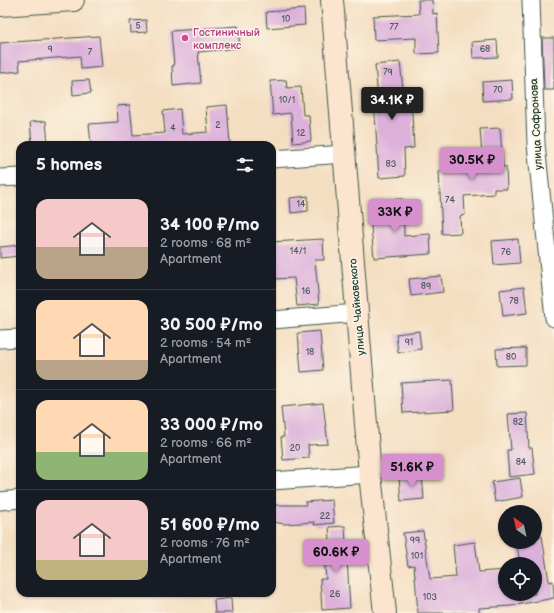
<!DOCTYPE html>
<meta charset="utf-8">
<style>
:root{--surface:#171b24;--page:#242831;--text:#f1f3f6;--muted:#9ea1a6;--line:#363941;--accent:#d690ce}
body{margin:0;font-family:"Balsamiq Sans",sans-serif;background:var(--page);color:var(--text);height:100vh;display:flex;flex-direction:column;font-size:15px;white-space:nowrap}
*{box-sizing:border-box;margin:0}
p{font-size:13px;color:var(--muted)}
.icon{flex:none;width:22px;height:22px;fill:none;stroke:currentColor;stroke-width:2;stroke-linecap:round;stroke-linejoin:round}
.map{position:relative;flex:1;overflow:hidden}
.side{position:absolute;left:16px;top:141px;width:260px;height:456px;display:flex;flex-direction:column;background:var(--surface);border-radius:12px;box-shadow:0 1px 3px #0004}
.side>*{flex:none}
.needle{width:26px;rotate:327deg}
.buttons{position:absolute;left:498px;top:505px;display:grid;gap:8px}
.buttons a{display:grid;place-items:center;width:44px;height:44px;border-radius:50%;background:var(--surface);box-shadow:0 1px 3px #0004;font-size:20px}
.price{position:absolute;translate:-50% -34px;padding:0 9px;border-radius:4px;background:var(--accent);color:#111;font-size:13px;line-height:26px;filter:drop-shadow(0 1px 2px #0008)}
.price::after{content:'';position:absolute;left:50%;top:24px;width:12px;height:9px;margin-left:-6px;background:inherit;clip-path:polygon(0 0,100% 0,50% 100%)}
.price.on{background:#222;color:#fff}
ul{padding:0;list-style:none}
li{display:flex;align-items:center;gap:12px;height:100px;padding:0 20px}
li+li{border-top:1px solid var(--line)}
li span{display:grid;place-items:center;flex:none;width:112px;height:80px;border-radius:12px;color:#555}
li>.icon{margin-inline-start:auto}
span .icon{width:48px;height:48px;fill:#fffc;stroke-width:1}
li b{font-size:17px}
h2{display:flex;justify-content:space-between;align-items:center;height:48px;padding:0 20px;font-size:17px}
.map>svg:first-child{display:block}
.building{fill:#dcb0db}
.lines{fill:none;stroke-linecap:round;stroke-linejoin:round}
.street-casing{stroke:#3f5549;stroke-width:19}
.secondary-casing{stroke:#3f5549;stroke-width:24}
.street{stroke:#fff;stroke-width:17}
.secondary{stroke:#fce5cf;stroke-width:22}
.hotel-dot{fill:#d1479c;stroke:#fcf5e5;stroke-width:1.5}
.labels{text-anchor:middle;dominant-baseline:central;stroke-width:3;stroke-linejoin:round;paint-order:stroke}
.number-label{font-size:9px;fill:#4e5a5e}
.hotel-label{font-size:11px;fill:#b23c85;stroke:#fcf5e5;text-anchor:start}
.street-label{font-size:11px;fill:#1f3d34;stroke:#fcf5e5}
</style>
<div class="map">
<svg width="554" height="613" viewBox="0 0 554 613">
<rect width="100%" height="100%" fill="#fcf5e5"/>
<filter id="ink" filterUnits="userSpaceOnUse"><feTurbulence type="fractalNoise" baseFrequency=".025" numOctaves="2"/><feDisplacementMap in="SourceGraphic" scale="8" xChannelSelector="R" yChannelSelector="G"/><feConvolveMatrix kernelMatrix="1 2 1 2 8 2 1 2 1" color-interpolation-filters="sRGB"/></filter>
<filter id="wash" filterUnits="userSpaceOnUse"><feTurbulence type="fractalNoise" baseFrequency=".012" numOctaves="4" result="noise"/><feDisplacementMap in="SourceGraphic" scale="16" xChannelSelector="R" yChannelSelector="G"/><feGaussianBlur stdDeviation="0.9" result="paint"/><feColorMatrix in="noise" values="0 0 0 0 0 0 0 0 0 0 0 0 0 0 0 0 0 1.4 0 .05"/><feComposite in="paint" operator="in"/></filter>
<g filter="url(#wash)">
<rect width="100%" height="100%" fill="#f4dec1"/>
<g id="blocks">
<g class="building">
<path d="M418 0H432L433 14 437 13 439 53 416 54V38L374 40 373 16 419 14Z"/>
<path d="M304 9 305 25 267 28 266 12Z"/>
<path d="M146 20 147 32 131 33 130 21Z"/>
<path d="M238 26 240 48 198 52 201 83 173 86 172 66H174L171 31Z"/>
<path d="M99 36 102 67 81 69 80 56 19 61 20 71 0 73V43Z"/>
<path d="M542 38H554V90H544Z"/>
<path d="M497 40 498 57 473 58 472 42Z"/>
<path d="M400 62 404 98 411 97 414 148 404 149 405 176 379 178 374 100 378 99 375 65Z"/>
<path d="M89 80 91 93 73 95 72 81Z"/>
<path d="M286 80 287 88 301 87 303 115H309L311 141 293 143 291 113 273 115 270 81Z"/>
<path d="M512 80 513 99 483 101 482 82Z"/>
<path d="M130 105 133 135 165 133 163 111 180 109 182 134 208 132 206 107 227 105 230 144 91 145 89 124 118 122 117 106Z"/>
<path d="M46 121 48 145H32L30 122Z"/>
<path d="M500 128 503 167H506L507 189H494V194L464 196 465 215 460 216 461 233 442 234 439 171 483 168 480 129Z"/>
<path d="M308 196V211L291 213 290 198Z"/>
<path d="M403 199 404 236 430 234 431 254 374 258 370 217H376L375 200Z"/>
<path d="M323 239 324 260H315L319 304 297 306 294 278 272 279V242Z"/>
<path d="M518 239 520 263 494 265 492 241Z"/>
<path d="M20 245V256L0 258V247Z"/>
<path d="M441 276 443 292 411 296 409 279Z"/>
<path d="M524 287 527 313 503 316 500 290Z"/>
<path d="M320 331 323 370 301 372 298 333Z"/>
<path d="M419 331 421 349 398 353 396 334Z"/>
<path d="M526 348V365L497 366 496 349Z"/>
<path d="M452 380 454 410 403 413 401 383Z"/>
<path d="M323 403 328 444 308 445 309 458 283 460 281 437H284L281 407Z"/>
<path d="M527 413 529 448H532L535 474 509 477 507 450H511L508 414Z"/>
<path d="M422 475 424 499 401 501 399 477Z"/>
<path d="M520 478 523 497 495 502 492 482Z"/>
<path d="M332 500 334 523 314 525 315 522 285 524 272 522V505H306L305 502Z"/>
<path d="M345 526 350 608 322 610 320 579H326L324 553 331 552 329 527Z"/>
<path d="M423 531 430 579 456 577 453 545 475 542 479 572 505 570V594H535V564H520L517 545 535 543V537L542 536 549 582 553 581 554 598 511 606 479 608V613H418L414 565 408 566 403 533Z"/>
<path d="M231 598 232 613H215L214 600Z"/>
</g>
</g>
</g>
<g filter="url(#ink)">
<use href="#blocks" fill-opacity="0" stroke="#3f5549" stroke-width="1"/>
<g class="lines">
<defs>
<g id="street">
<path d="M531 0 536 144 554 318"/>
<path d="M272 159 345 154"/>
<path d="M0 178 20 177"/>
<path d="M272 320 357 313"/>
<path d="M0 339 20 338"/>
<path d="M272 481 370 474"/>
<path d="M0 501 20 499"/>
</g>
<g id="secondary">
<path d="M332 0 370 474 385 613"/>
<path d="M0 5 73 0"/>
</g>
</defs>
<use href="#street" class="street-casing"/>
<use href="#secondary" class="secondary-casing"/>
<use href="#street" class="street"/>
<use href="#secondary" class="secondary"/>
</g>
</g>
<circle class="hotel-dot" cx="185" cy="38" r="4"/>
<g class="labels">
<g class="number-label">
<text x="286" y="19">10</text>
<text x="138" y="26">5</text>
<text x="394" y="27">77</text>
<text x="50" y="49">9</text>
<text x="485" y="49">68</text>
<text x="90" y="52">7</text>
<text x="388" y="72">79</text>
<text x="498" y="90">70</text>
<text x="287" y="100">10/1</text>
<text x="218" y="125">2</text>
<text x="173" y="128">4</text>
<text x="301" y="133">12</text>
<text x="391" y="164">83</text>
<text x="450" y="200">74</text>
<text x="301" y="204">14</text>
<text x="298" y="251">14/1</text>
<text x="506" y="252">76</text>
<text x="426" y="286">89</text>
<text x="306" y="291">16</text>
<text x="514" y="301">78</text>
<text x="409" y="342">91</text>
<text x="310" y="352">18</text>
<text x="511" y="357">80</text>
<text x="518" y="422">82</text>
<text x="295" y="448">20</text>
<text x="521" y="462">84</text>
<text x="325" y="516">22</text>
<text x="415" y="540">99</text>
<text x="417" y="556">101</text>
<text x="335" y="594">26</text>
<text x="430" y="597">103</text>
</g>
<g class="hotel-label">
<text x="193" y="32">Гостиничный<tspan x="193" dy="13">комплекс</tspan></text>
</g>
<g class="street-label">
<text transform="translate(536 124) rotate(-93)">улица Софронова</text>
<text transform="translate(357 307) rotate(-95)">улица Чайковского</text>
</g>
</g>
</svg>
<div class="buttons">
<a><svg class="needle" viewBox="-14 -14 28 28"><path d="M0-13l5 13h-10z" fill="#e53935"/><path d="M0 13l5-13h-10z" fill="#9ea1a6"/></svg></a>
<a><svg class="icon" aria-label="locate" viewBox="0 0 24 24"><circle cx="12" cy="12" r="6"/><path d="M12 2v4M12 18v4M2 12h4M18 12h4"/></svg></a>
</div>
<b class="price on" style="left:392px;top:121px">34.1K ₽</b>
<b class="price" style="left:472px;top:181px">30.5K ₽</b>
<b class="price" style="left:395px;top:233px">33K ₽</b>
<b class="price" style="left:412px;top:488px">51.6K ₽</b>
<b class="price" style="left:336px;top:573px">60.6K ₽</b>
<section class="side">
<h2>5 homes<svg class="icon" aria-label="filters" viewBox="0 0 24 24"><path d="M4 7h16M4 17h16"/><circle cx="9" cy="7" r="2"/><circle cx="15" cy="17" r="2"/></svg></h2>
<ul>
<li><span style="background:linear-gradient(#f6c9c9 60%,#b9a48a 0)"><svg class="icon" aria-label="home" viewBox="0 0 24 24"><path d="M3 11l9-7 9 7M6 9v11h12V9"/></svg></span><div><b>34 100 ₽/mo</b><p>2 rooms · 68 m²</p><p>Apartment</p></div></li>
<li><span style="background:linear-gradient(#ffd9b3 75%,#b9a48a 0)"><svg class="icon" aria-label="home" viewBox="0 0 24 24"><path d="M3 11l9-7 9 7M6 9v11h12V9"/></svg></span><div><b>30 500 ₽/mo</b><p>2 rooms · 54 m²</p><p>Apartment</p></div></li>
<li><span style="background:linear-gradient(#ffd9b3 65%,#8fb573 0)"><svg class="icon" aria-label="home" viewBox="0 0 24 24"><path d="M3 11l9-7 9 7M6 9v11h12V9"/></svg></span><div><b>33 000 ₽/mo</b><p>2 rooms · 66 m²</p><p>Apartment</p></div></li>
<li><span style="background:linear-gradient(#f6c9c9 75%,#c2b280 0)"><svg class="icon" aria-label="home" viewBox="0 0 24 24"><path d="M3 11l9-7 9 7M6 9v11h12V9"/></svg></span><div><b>51 600 ₽/mo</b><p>2 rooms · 76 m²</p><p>Apartment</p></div></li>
</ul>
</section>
</div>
